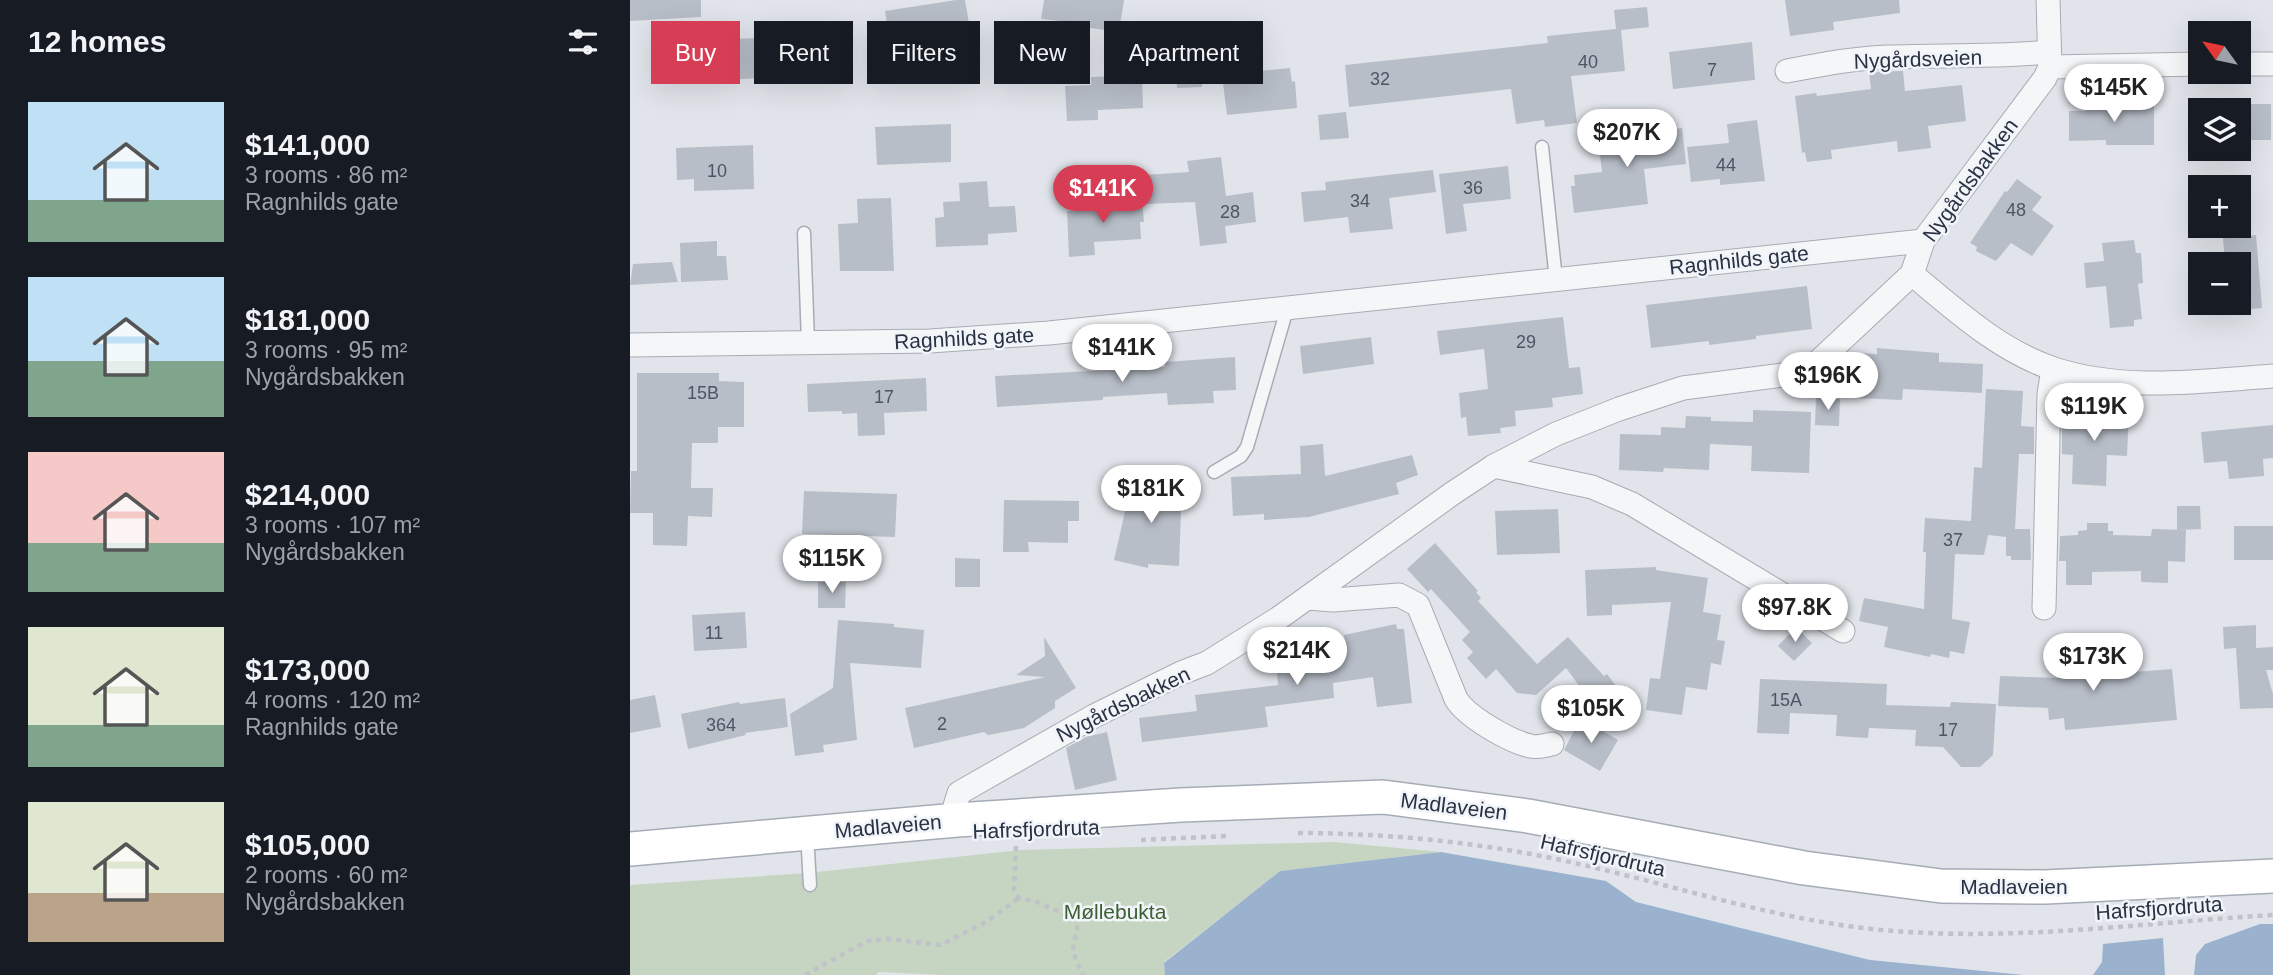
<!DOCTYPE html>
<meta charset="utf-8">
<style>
:root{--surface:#171b24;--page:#242831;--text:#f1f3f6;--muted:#9ea1a6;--accent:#d73e55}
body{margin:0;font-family:Helvetica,sans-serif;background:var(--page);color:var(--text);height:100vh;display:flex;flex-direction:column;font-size:26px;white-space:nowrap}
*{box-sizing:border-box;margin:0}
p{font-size:23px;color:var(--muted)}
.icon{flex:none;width:38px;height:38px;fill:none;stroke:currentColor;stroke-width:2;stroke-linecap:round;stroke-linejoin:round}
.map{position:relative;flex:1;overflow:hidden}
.details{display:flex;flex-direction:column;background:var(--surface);width:630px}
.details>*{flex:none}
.guide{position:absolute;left:21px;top:21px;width:665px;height:63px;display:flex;gap:14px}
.needle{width:46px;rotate:303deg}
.tools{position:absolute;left:1558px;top:21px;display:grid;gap:14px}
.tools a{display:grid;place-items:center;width:63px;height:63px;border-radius:0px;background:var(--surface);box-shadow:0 7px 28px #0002;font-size:35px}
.price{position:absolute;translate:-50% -60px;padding:0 16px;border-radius:24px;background:#fff;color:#222;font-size:23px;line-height:46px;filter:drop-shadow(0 2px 4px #0008)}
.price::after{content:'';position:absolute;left:50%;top:42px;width:21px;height:16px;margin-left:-10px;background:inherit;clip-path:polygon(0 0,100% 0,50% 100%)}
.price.current{background:var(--accent);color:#fff}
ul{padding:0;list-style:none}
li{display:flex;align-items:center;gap:21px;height:175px;padding:0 28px}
li span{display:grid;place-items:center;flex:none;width:196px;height:140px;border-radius:0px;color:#555}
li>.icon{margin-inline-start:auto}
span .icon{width:84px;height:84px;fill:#fffc;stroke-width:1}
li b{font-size:30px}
h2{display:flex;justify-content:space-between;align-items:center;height:84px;padding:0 28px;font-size:30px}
.chip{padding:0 24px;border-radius:0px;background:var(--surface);box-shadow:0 7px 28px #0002;font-size:24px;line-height:63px}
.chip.current{background:var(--accent);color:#fff}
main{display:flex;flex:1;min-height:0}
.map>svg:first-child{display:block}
.green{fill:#c6d5c1}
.water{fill:#9ab2cd}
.building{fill:#b8bec8}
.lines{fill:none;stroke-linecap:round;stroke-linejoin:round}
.service-casing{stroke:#a6acb5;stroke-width:15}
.minor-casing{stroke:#a6acb5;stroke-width:25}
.secondary-casing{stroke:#a6acb5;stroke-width:36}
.path{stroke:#bfc3c9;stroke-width:4.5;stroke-dasharray:5 5;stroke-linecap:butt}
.service{stroke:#f4f6f8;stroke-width:12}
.minor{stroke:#f4f6f8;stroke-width:23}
.secondary{stroke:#fff;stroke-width:33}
.labels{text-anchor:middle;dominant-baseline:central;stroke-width:5;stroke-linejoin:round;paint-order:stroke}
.number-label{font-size:18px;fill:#4c5564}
.street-label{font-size:21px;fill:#283243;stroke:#f1f4f8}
.park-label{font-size:21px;fill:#3c6034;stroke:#f1f4f8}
</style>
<main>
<section class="details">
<h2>12 homes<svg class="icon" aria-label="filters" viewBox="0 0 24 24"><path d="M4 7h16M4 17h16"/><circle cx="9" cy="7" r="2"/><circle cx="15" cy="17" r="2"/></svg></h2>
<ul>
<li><span style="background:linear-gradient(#bfe0f5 70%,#7fa58c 0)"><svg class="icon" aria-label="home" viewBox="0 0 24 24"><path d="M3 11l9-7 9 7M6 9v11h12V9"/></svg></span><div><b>$141,000</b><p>3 rooms · 86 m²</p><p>Ragnhilds gate</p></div></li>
<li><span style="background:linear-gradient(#bfe0f5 60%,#7fa58c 0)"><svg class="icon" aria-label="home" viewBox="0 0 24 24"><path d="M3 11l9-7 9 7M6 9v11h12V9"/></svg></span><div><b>$181,000</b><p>3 rooms · 95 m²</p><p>Nygårdsbakken</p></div></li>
<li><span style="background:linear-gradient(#f6c9c9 65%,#7fa58c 0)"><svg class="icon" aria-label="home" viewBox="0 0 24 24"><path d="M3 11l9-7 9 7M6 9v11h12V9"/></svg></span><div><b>$214,000</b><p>3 rooms · 107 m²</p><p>Nygårdsbakken</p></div></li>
<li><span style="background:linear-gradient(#dfe7d0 70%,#7fa58c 0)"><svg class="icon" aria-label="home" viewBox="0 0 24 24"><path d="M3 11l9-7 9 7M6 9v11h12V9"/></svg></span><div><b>$173,000</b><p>4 rooms · 120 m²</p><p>Ragnhilds gate</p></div></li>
<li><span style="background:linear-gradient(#dfe7d0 65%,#b9a48a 0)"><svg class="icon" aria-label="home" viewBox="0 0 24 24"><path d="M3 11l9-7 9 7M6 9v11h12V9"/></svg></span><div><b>$105,000</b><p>2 rooms · 60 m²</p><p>Nygårdsbakken</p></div></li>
</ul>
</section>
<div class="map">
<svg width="1643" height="975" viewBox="0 0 1643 975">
<rect width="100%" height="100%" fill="#e1e5eb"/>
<path class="green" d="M704 842 811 852 650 871 534 962 535 975H313L249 972 245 975H0V885L178 873 390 850Z"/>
<g class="water">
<path d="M811 852 976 881 1006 902 1240 960 1394 975H535L534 963 650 871Z"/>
<path d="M1630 924H1643V975H1564L1566 955 1575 944Z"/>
<path d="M1533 938 1535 975H1463L1472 962 1473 944Z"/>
</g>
<g class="building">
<path d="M0 0H71V17L0 21Z"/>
<path d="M326 0H335L345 59 322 63 320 47 279 54V58L259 61 255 36 259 35 255 11Z"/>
<path d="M414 0H494L489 32 439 25V22L411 19Z"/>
<path d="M1155 0H1269L1270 13 1203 22 1204 30 1160 36Z"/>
<path d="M1017 7 1019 27 991 30 995 71 941 76 947 123 915 127 914 120 886 124 881 89 719 107 715 65 918 43 917 36 986 29 984 10Z"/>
<path d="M134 38 135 78 69 81 67 40Z"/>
<path d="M1122 42 1125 80 1043 89 1039 52Z"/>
<path d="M546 62H572V87L547 88Z"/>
<path d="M660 68 662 82 665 81 667 108 597 115 592 75Z"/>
<path d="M1273 71 1275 91 1332 85 1336 121 1298 126 1301 148 1268 152 1267 141 1201 150 1202 159 1177 162 1175 152 1172 153 1165 96 1186 93 1187 96 1241 89 1239 72Z"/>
<path d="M512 75 513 108 468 110V120L437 121 435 86 461 85V77Z"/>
<path d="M1456 104H1524V145H1476V140L1439 141V111H1456Z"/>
<path d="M1566 104H1641V140H1608V110H1570V140H1566Z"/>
<path d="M716 112 719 138 690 140 688 115Z"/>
<path d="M1127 120 1135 181 1090 185V179L1061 182 1057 147 1099 143 1097 124Z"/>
<path d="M321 124V162L247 165 245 127Z"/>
<path d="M1052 128 1056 164 1014 169 1018 204 944 213 941 186H945L944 175 972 172 968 138Z"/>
<path d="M123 145 124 189 64 191V179L47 180 46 148Z"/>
<path d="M591 157 596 196 623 192 626 222 595 226 597 243 570 246 565 202 517 204 515 175 559 172 557 161Z"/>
<path d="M878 166 881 199 833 204 837 231 816 234 809 174Z"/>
<path d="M803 170 806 192 759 198 763 229 720 233 718 217 674 222 671 192 696 190 695 182Z"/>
<path d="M1387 179 1412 197 1402 210 1424 226 1402 256 1381 243 1366 261 1346 251 1347 247 1340 243 1375 191 1377 192Z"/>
<path d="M357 181 359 207 385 206 387 232 358 234V245L306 247 305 218 314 217 313 202 330 201 329 183Z"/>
<path d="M261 198 264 271H210L208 224 228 223 227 199Z"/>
<path d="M512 200 514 222H510L511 239 464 242 465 255 439 257 437 211 450 210V204Z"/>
<path d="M1626 235 1632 308 1599 311 1598 303H1608V264H1595L1593 238Z"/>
<path d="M1504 240 1506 253H1511L1513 283 1508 284 1512 319 1504 320V326L1480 328 1476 286 1456 288 1454 263 1474 261 1472 243Z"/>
<path d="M87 241V256H96L98 280 51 282 50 243Z"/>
<path d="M42 262 48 282 0 285 3 264Z"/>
<path d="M1177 286 1182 329 1126 336V339L1079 345V341L1021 348 1016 305Z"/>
<path d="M933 317 939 368 950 367 953 394 922 398 923 407 885 411 886 426 870 428 871 433 838 436 836 417 831 418 829 393 858 389 854 349 810 355 807 331Z"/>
<path d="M741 337 744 364 673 374 670 346Z"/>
<path d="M1247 348 1309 353V362L1353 364 1352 393 1273 389 1272 400 1225 398 1227 353 1247 354Z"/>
<path d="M605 357 606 390 583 391 584 403 538 405 537 393 473 397V400L367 407 365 376 535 367V362Z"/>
<path d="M7 373H89V381L114 382V427H88V443H62L61 488H83L82 517 58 516 57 546 23 545V513H0L1 471H7Z"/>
<path d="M296 378 297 411 254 413 255 435 228 436 227 413 212 414V411L178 412 177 384Z"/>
<path d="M1356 389 1393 391 1391 426 1404 427V454H1389L1385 529H1400L1401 560H1381V556H1376V537L1358 535 1354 555 1325 554 1322 619 1340 622 1334 654 1320 651 1319 658 1301 654 1300 657 1254 647 1258 627 1229 621 1234 598 1294 609 1296 552H1293L1295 518 1341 521 1344 467 1352 468Z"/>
<path d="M1186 398 1210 399 1209 426 1185 425Z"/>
<path d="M1440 409 1499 412 1497 456 1477 455 1476 486 1442 484 1443 455 1432 454V427H1439Z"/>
<path d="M1123 410 1181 412 1179 473 1121 471 1122 446 1080 444 1079 470 1034 468 1033 472 989 470 990 434 1031 435V427L1055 428 1056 416 1081 417V421L1123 422Z"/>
<path d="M1643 425V458L1633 459 1634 476 1599 479 1597 461 1574 463 1571 432Z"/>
<path d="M693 444 695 476 782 455 788 475 766 483 769 494 679 517 634 520V514L603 516 601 477 671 474 670 446Z"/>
<path d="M502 481 552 483 549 566 518 564V568L484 560Z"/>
<path d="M174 491 267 494 265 537 172 534Z"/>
<path d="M374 500 449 501V521H438V543L398 542 399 552H373Z"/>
<path d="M1547 506H1570L1571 529 1547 530Z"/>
<path d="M928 509 930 553 867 555 865 511Z"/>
<path d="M1457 523H1478V531H1483V535L1521 536 1522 529 1556 530 1555 562 1538 561V583L1511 582V571L1462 572V585H1436V561H1429L1430 536 1448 535V531L1457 530Z"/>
<rect x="1604" y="526" width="39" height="34"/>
<path d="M805 543 848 591 846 592 851 598 848 601 907 664 938 637 974 676 977 674 1004 709 962 703 936 668 906 695 887 693 866 669 856 679 837 658 843 652 832 640 840 632 801 589 798 592 777 569Z"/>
<path d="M325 558 350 559V587H325Z"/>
<path d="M1026 567V570L1078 578 1073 612 1091 615 1087 640 1095 641 1091 665 1081 663 1077 690 1056 687 1052 715 1016 710 1020 678 1030 679 1041 602 982 605V615L957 616 955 570Z"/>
<path d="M188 582H216L215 608H188Z"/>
<path d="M115 612 117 648 64 651 62 615Z"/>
<path d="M208 620 264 624V627L294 630 291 668 220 663 227 740 193 745 194 752 165 756 160 714 203 688Z"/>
<path d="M766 624 767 629H774L782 703 747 707 743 677 703 683 704 698 635 707 638 727 512 742 509 718 567 711 565 695 648 685 646 662 686 657 685 654 717 650 714 635Z"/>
<path d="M1626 625V648L1643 647V670H1636L1643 694V708L1610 709 1606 648 1594 649 1593 627Z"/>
<path d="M1166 627 1182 643 1164 661 1148 646Z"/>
<path d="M414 637 446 688 425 701V708L394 728 358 735 354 732 284 748 275 708 415 677 386 675 415 656Z"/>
<path d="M1463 641 1466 675 1542 669 1547 720 1435 730 1434 718 1419 720 1418 708 1368 706 1370 676 1428 678 1426 645Z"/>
<path d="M1130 679 1257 684 1256 705 1320 707 1321 702 1366 704 1363 755 1350 767H1331L1313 747 1285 746 1286 730 1239 728 1238 738 1206 736 1207 715 1160 713 1159 734 1127 733Z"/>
<path d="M25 695 31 727 0 733V700Z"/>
<path d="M155 698 158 727 115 733 116 735 58 749 51 714 109 702 110 704Z"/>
<path d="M951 718 988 740 970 771 934 750Z"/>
<path d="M477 732 487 780 445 790 436 748 456 737Z"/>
</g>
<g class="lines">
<defs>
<g id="service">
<path d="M912 147 926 280"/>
<path d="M174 233 178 342"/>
<path d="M584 472 611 456 617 447 657 309"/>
<path d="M177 834 180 885"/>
</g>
<g id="minor">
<path d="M1608 64H1643"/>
<path d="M1420 67 1570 64"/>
<path d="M1157 71C1190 65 1224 58 1258 57 1312 55 1365 57 1419 52"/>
<path d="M1282 274C1325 310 1370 351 1424 369 1495 392 1571 381 1643 376"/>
<path d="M0 345 300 341 419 333 1293 241"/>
<path d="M864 466 962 487 1002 504 1213 631"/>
<path d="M678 598 703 600 769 595 788 605 826 699C837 717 879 741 900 746 907 748 916 745 922 744"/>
<path d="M1414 608 1419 394 1423 369"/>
<path d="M327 820 325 806 329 793 464 716 551 673 577 663 649 618 823 493 864 466 926 434 989 409 1053 388 1153 375 1172 371 1188 362 1282 274 1293 241 1415 78 1420 67 1418 0"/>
</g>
<path id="secondary" d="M0 849 327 820 551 805 753 797 898 816 1174 868 1311 886 1415 887 1643 876"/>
</defs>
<use href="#service" class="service-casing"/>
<use href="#minor" class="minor-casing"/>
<use href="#secondary" class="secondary-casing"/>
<g class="path">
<path d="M668 833C755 833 846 842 931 860 1029 881 1126 914 1225 927 1364 945 1504 923 1643 915"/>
<path d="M511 840 596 836"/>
<path d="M386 846 384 890 389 898 407 902 445 919C449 932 447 929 444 941 441 952 448 965 453 975"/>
<path d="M175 975 237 941 259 939 310 945 356 922 389 898"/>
</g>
<use href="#service" class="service"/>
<use href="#minor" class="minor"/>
<use href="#secondary" class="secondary"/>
</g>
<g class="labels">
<g class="number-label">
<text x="958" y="62">40</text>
<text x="1082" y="70">7</text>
<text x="750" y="79">32</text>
<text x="1096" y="165">44</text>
<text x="87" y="171">10</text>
<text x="843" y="188">36</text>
<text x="730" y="201">34</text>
<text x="1386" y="210">48</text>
<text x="600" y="212">28</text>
<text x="896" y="342">29</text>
<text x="73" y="393">15B</text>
<text x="254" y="397">17</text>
<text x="1323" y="540">37</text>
<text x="84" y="633">11</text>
<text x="1156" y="700">15A</text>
<text x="312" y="724">2</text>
<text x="91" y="725">364</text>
<text x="1318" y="730">17</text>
</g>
<g class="street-label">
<text transform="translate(1288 59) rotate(-2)">Nygårdsveien</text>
<text transform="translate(1340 180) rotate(-54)">Nygårdsbakken</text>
<text transform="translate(1109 260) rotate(-6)">Ragnhilds gate</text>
<text transform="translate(334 338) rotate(-3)">Ragnhilds gate</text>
<text transform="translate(493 704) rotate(-26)">Nygårdsbakken</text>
<text transform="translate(824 806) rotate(7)">Madlaveien</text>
<text transform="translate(258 826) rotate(-5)">Madlaveien</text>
<text transform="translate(406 829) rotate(-2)">Hafrsfjordruta</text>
<text transform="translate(973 855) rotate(13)">Hafrsfjordruta</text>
<text x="1384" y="886">Madlaveien</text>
<text transform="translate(1529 908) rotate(-4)">Hafrsfjordruta</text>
</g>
<g class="park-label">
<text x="485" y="911">Møllebukta</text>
</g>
</g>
</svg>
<div class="tools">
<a><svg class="needle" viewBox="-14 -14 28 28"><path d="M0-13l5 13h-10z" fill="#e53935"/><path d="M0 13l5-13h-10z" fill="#9ea1a6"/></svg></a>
<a><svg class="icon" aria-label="layers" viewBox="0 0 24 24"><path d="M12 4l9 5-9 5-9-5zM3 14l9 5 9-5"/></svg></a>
<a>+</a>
<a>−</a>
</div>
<b class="price" style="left:1484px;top:124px">$145K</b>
<b class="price" style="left:997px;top:169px">$207K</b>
<b class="price current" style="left:473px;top:225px">$141K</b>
<b class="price" style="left:492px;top:384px">$141K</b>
<b class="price" style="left:1198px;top:412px">$196K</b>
<b class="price" style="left:1464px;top:443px">$119K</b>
<b class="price" style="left:521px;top:525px">$181K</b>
<b class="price" style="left:202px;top:595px">$115K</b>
<b class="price" style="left:1165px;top:644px">$97.8K</b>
<b class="price" style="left:667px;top:687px">$214K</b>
<b class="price" style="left:1463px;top:693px">$173K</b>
<b class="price" style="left:961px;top:745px">$105K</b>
<div class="guide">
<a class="chip current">Buy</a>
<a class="chip">Rent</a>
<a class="chip">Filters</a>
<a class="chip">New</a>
<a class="chip">Apartment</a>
</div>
</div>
</main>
